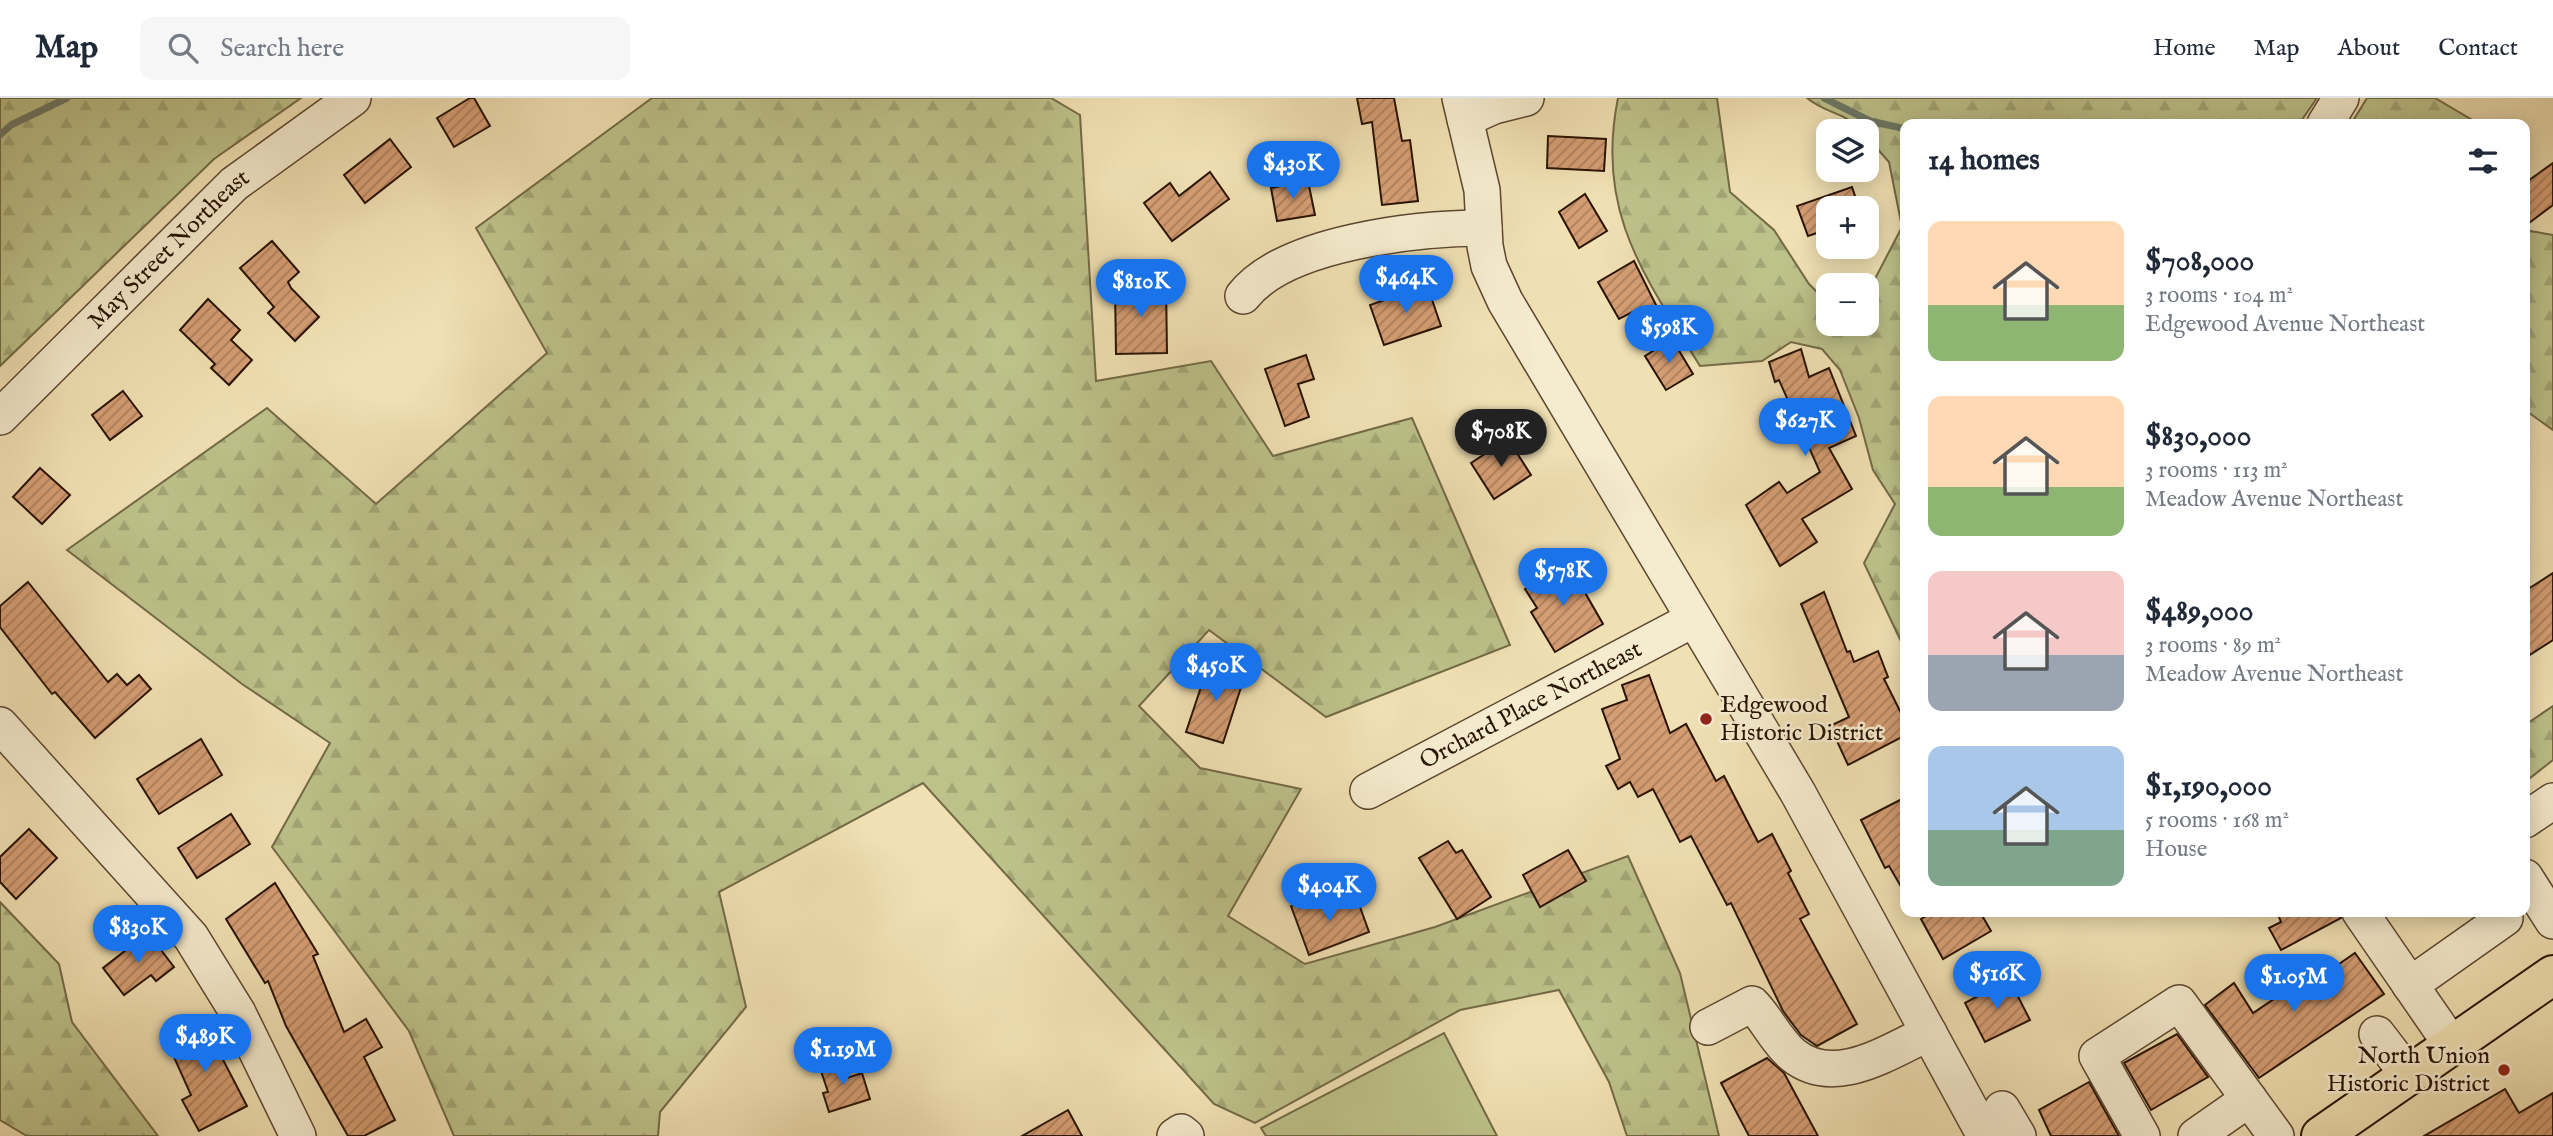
<!DOCTYPE html>
<meta charset="utf-8">
<style>
:root{--surface:#fff;--page:#f6f6f7;--text:#1f2937;--muted:#747a83;--line:#e0e1e3;--accent:#1a73e8}
body{margin:0;font-family:"IM FELL English",serif;background:var(--page);color:var(--text);height:100vh;display:flex;flex-direction:column;font-size:26px;white-space:nowrap}
*{box-sizing:border-box;margin:0}
p{font-size:23px;color:var(--muted)}
.icon{flex:none;width:38px;height:38px;fill:none;stroke:currentColor;stroke-width:2;stroke-linecap:round;stroke-linejoin:round}
.map{position:relative;flex:1;overflow:hidden}
.sheet{position:absolute;left:1900px;top:21px;width:630px;height:798px;display:flex;flex-direction:column;background:var(--surface);border-radius:14px;box-shadow:0 4px 18px #0003}
.sheet>*{flex:none}
.tools{position:absolute;left:1816px;top:21px;display:grid;gap:14px}
.tools a{display:grid;place-items:center;width:63px;height:63px;border-radius:14px;background:var(--surface);box-shadow:0 4px 18px #0003;font-size:35px}
.price{position:absolute;translate:-50% -60px;padding:0 16px;border-radius:24px;background:var(--accent);color:#fff;font-size:23px;line-height:46px;filter:drop-shadow(0 2px 4px #0008)}
.price::after{content:'';position:absolute;left:50%;top:42px;width:21px;height:16px;margin-left:-10px;background:inherit;clip-path:polygon(0 0,100% 0,50% 100%)}
.price.current{background:#222;color:#fff}
ul{padding:0;list-style:none}
li{display:flex;align-items:center;gap:21px;height:175px;padding:0 28px}
li span{display:grid;place-items:center;flex:none;width:196px;height:140px;border-radius:14px;color:#555}
li>.icon{margin-inline-start:auto}
span .icon{width:84px;height:84px;fill:#fffc;stroke-width:1}
li b{font-size:30px}
h2{display:flex;justify-content:space-between;align-items:center;height:84px;padding:0 28px;font-size:30px}
header{display:flex;align-items:center;gap:42px;box-sizing:border-box;height:98px;padding:0 35px;background:var(--surface);border-bottom:2px solid var(--line)}
header strong{font-size:33px}
nav{display:flex;gap:38px;margin-inline-start:auto;font-size:24px}
.search{width:490px;height:63px;background:var(--page);display:flex;align-items:center;gap:18px;box-sizing:border-box;padding:0 24px;border-radius:14px;color:var(--muted);font-size:26px}
.map>svg:first-child{display:block}
.forest{fill:url(#forest-firs);stroke:#736a46;stroke-width:2}
.pitch{fill:#bdc18a;stroke:#736a46;stroke-width:2}
.lines{fill:none;stroke-linecap:round;stroke-linejoin:round}
.stream{stroke:#6d7966;stroke-width:7}
.building{fill:url(#building-hatch);stroke:#291403;stroke-width:2}
.minor-casing{stroke:#5b472f;stroke-width:38}
.major-casing{stroke:#291403;stroke-width:42}
.minor{stroke:#f5ebce;stroke-width:35}
.major{stroke:#f0e0b3;stroke-width:38}
.poi-dot{fill:#8f2418;stroke:#f5ebce;stroke-width:2.5}
.labels{text-anchor:middle;dominant-baseline:central;stroke-width:5;stroke-linejoin:round;paint-order:stroke}
.street-label{font-size:24px;fill:#291403;stroke:#f5ebce}
.poi-label{font-size:24px;fill:#291403;stroke:#f5ebce;text-anchor:start}
</style>
<header>
<strong>Map</strong>
<div class="search"><svg class="icon" aria-label="search" viewBox="0 0 24 24"><circle cx="10" cy="10" r="6"/><path d="M15 15l6 6"/></svg>Search here</div>
<nav><a>Home</a><a>Map</a><a>About</a><a>Contact</a></nav>
</header>
<div class="map">
<svg width="2553" height="1038" viewBox="0 0 2553 1038">
<defs>
<pattern id="forest-firs" width="22" height="20" patternUnits="userSpaceOnUse" patternTransform="scale(1.75)"><rect width="22" height="20" fill="#bdc18a"/><path d="M5 1l3.5 6h-7zM16 11l3.5 6h-7z" fill="#a2a575"/></pattern>
<pattern id="building-hatch" width="6" height="6" patternUnits="userSpaceOnUse" patternTransform="scale(1.75)"><rect width="6" height="6" fill="#d59d73"/><path d="M-1 1l2-2M0 6l6-6M5 7l2-2" fill="none" stroke="#ad7f5c"/></pattern>
</defs>
<rect width="100%" height="100%" fill="#f0e0b3"/>
<filter id="stains"><feTurbulence type="fractalNoise" baseFrequency=".00286" numOctaves="4"/><feColorMatrix values="0 0 0 0 .2 0 0 0 0 .09 0 0 0 0 .02 0 0 0 .5 -.17"/></filter>
<radialGradient id="worn" r=".72"><stop offset=".6" stop-color="#630" stop-opacity="0"/><stop offset="1" stop-color="#630" stop-opacity=".3"/></radialGradient>
<g class="forest">
<path d="M0 0H301L214 61 0 268Z"/>
<path d="M652 0H1051L1080 17 1096 283 1211 263 1273 358 1412 320 1510 547 1326 619 1209 532 1139 608 1200 670 1301 691 1228 818 1305 866 1435 829 1628 758 1680 875 1719 1038H1627L1609 984 1559 892 1460 912 1255 1025 1214 1006 923 685 719 794 746 909 660 1014 658 1038H454L409 933 272 749 330 645 242 586 67 452 267 310 376 406 547 255 476 130Z"/>
<path d="M1618 0H1717L1730 94 1774 132 1809 186 1829 206V226H1867V196L1902 129 1889 64 1867 39V33H1862C1844 13 1826 16 1807 0H2317L2299 26H1906V554L1864 465 1895 406 1873 372 1859 320 1840 272 1822 251 1791 244 1762 263 1700 268C1644 177 1595 113 1618 0Z"/>
<path d="M2367 0H2435L2479 26H2351Z"/>
<path d="M2525 132 2553 137V332L2525 312Z"/>
<path d="M2553 608V662L2525 684V627Z"/>
<path d="M0 804 59 866 72 924 158 1038H27L0 1022Z"/>
</g>
<path class="pitch" d="M1444 935 1497 1038H1266L1261 1030Z"/>
<g class="lines">
<g class="stream">
<path d="M1824 0 1870 23 1906 31"/>
<path d="M0 37 11 27 67 0"/>
</g>
</g>
<g class="building">
<path d="M470 0H474L490 28 454 49 437 20Z"/>
<path d="M1357 0H1394L1402 43 1410 42 1418 103 1382 107 1372 24 1362 26Z"/>
<path d="M1548 38 1606 41 1604 73 1547 70Z"/>
<path d="M390 41 411 69 365 105 344 77Z"/>
<path d="M2553 65V107L2525 128V85Z"/>
<path d="M1210 74 1229 101 1172 143 1144 105 1170 85 1179 98Z"/>
<path d="M1308 83 1315 117 1277 123 1271 90Z"/>
<path d="M1852 89 1859 110H1829V131L1808 138 1797 108Z"/>
<path d="M1585 96 1607 133 1579 150 1559 114Z"/>
<path d="M272 143 299 174 288 184 291 190 319 219 295 243 268 215 274 209 240 170Z"/>
<path d="M1634 163 1671 237 1658 244 1638 211 1619 221 1598 184Z"/>
<path d="M1166 186 1167 255 1116 256 1115 187Z"/>
<path d="M1427 187 1441 228 1384 247 1370 207Z"/>
<path d="M208 201 240 232 231 242 252 262 229 287 211 270 215 266 180 232Z"/>
<path d="M1672 241 1693 276 1666 292 1645 258Z"/>
<path d="M1801 251 1809 279 1829 270 1856 338 1829 350 1852 391 1802 421 1817 444 1780 468 1746 407 1779 384 1787 395 1820 374 1779 282 1775 284 1769 264Z"/>
<path d="M1306 257 1314 281 1298 286 1309 319 1285 328 1265 271Z"/>
<path d="M123 293 142 318 110 342 92 317Z"/>
<path d="M1508 341 1531 377 1494 401 1471 365Z"/>
<path d="M40 370 70 397 42 426 13 399Z"/>
<path d="M1568 465 1603 526 1555 554 1531 514 1537 510 1525 491Z"/>
<path d="M2553 475V542L2525 560V493Z"/>
<path d="M28 484 108 584 117 576 127 587 139 577 151 591 95 640 55 594 52 596 0 529V508Z"/>
<path d="M1824 494 1847 554 1850 553 1854 564 1878 553 1888 579 1884 581 1906 625V637L1848 667 1830 628 1849 619 1801 506Z"/>
<path d="M1209 565 1245 577 1223 645 1186 634Z"/>
<path d="M1649 577 1670 635 1686 626 1716 683 1724 678 1758 744 1772 736 1791 773 1788 775 1809 816 1800 821 1857 926 1817 948 1801 937 1783 913 1731 805 1727 807 1691 738 1680 744 1653 691 1638 699 1630 684 1618 691 1606 668 1620 661 1602 611 1627 602 1622 587Z"/>
<path d="M201 641 222 677 159 716 137 681Z"/>
<path d="M1906 699V797L1889 768 1885 770 1861 722Z"/>
<path d="M231 716 250 746 197 780 178 750Z"/>
<path d="M29 731 57 760 16 801 0 784V759Z"/>
<path d="M1448 743 1456 755 1462 752 1491 799 1457 821 1419 760Z"/>
<path d="M1568 752 1586 783 1540 809 1523 777Z"/>
<path d="M275 785 318 856 313 858 344 934 366 921 382 949 364 959 395 1022 364 1038H348L286 928 268 883 265 885 226 821Z"/>
<path d="M1317 798 1322 810 1356 798 1369 834 1309 857 1291 808Z"/>
<path d="M1933 814H1980L1991 833 1943 861 1921 821Z"/>
<path d="M2277 814H2340L2341 820 2281 852 2269 830 2281 824Z"/>
<path d="M148 835 174 869 156 883 151 877 124 897 103 870Z"/>
<path d="M2355 855 2384 896 2259 980 2205 907 2234 885 2253 915 2302 882 2306 889Z"/>
<path d="M2009 881 2030 922 1985 944 1965 905Z"/>
<path d="M208 919 223 952 219 954 247 1008 199 1033 182 1002 191 997 165 939Z"/>
<path d="M2177 936 2208 979 2151 1012 2124 965Z"/>
<path d="M1767 960 1784 975 1818 1038H1749L1721 985Z"/>
<path d="M842 963 847 980 862 975 870 1001 829 1014 823 995 828 994 820 970Z"/>
<path d="M2089 984 2119 1038H2051L2039 1012Z"/>
<path d="M2505 991 2519 1015 2553 995V1038H2424Z"/>
<path d="M1068 1012 1082 1038H1022Z"/>
</g>
<g class="lines">
<defs>
<g id="minor">
<path d="M1460 0 1482 92 1485 148 1489 168 1505 203 1798 695 1985 1038"/>
<path d="M1465 21 1494 8 1526 0"/>
<path d="M2325 26 2341 0"/>
<path d="M1243 198C1285 144 1419 130 1484 130"/>
<path id="s1" d="M0 319 234 86 353 0"/>
<path d="M0 627 191 839 238 915 298 1038"/>
<path id="s2" d="M1368 693 1694 521"/>
<path d="M2525 722 2553 703"/>
<path d="M2525 779 2553 823"/>
<path d="M2360 814 2453 949"/>
<path d="M2410 887 2505 820"/>
<path d="M1708 929 1752 906C1767 921 1776 943 1793 957 1835 991 1889 953 1929 935"/>
<path d="M2377 936 2410 979"/>
<path d="M2002 1011 2018 1038"/>
<path d="M1175 1038 1181 1034 1186 1038"/>
<path d="M2142 1038 2097 958 2179 905 2276 1038"/>
<path d="M2196 1038 2249 1001"/>
</g>
<path id="major" d="M2321 1038 2553 877"/>
</defs>
<use href="#minor" class="minor-casing"/>
<use href="#major" class="major-casing"/>
<use href="#minor" class="minor"/>
<use href="#major" class="major"/>
</g>
<g class="poi-dot">
<circle cx="1706" cy="621" r="7"/>
<circle cx="2504" cy="972" r="7"/>
</g>
<g class="labels">
<g class="street-label">
<text stroke="none"><textPath href="#s1" startOffset="238">May Street Northeast</textPath></text>
<text stroke="none"><textPath href="#s2" startOffset="184">Orchard Place Northeast</textPath></text>
</g>
<g class="poi-label">
<text x="1720" y="607">Edgewood<tspan x="1720" dy="28">Historic District</tspan></text>
<text x="2490" y="958" text-anchor="end">North Union<tspan x="2490" dy="28">Historic District</tspan></text>
</g>
</g>
<rect width="100%" height="100%" filter="url(#stains)"/>
<rect width="100%" height="100%" fill="url(#worn)"/>
</svg>
<div class="tools">
<a><svg class="icon" aria-label="layers" viewBox="0 0 24 24"><path d="M12 4l9 5-9 5-9-5zM3 14l9 5 9-5"/></svg></a>
<a>+</a>
<a>−</a>
</div>
<b class="price" style="left:1293px;top:103px">$430K</b>
<b class="price" style="left:1406px;top:217px">$464K</b>
<b class="price" style="left:1141px;top:221px">$810K</b>
<b class="price" style="left:1669px;top:267px">$598K</b>
<b class="price" style="left:1805px;top:360px">$627K</b>
<b class="price current" style="left:1501px;top:371px">$708K</b>
<b class="price" style="left:1563px;top:510px">$578K</b>
<b class="price" style="left:1216px;top:605px">$450K</b>
<b class="price" style="left:1329px;top:825px">$404K</b>
<b class="price" style="left:138px;top:867px">$830K</b>
<b class="price" style="left:1997px;top:913px">$516K</b>
<b class="price" style="left:2294px;top:916px">$1.05M</b>
<b class="price" style="left:205px;top:976px">$489K</b>
<b class="price" style="left:843px;top:989px">$1.19M</b>
<section class="sheet">
<h2>14 homes<svg class="icon" aria-label="filters" viewBox="0 0 24 24"><path d="M4 7h16M4 17h16"/><circle cx="9" cy="7" r="2"/><circle cx="15" cy="17" r="2"/></svg></h2>
<ul>
<li><span style="background:linear-gradient(#ffd9b3 60%,#8fb573 0)"><svg class="icon" aria-label="home" viewBox="0 0 24 24"><path d="M3 11l9-7 9 7M6 9v11h12V9"/></svg></span><div><b>$708,000</b><p>3 rooms · 104 m²</p><p>Edgewood Avenue Northeast</p></div></li>
<li><span style="background:linear-gradient(#ffd9b3 65%,#8fb573 0)"><svg class="icon" aria-label="home" viewBox="0 0 24 24"><path d="M3 11l9-7 9 7M6 9v11h12V9"/></svg></span><div><b>$830,000</b><p>3 rooms · 113 m²</p><p>Meadow Avenue Northeast</p></div></li>
<li><span style="background:linear-gradient(#f6c9c9 60%,#9aa5b1 0)"><svg class="icon" aria-label="home" viewBox="0 0 24 24"><path d="M3 11l9-7 9 7M6 9v11h12V9"/></svg></span><div><b>$489,000</b><p>3 rooms · 89 m²</p><p>Meadow Avenue Northeast</p></div></li>
<li><span style="background:linear-gradient(#a9c7e8 60%,#7fa58c 0)"><svg class="icon" aria-label="home" viewBox="0 0 24 24"><path d="M3 11l9-7 9 7M6 9v11h12V9"/></svg></span><div><b>$1,190,000</b><p>5 rooms · 168 m²</p><p>House</p></div></li>
</ul>
</section>
</div>
